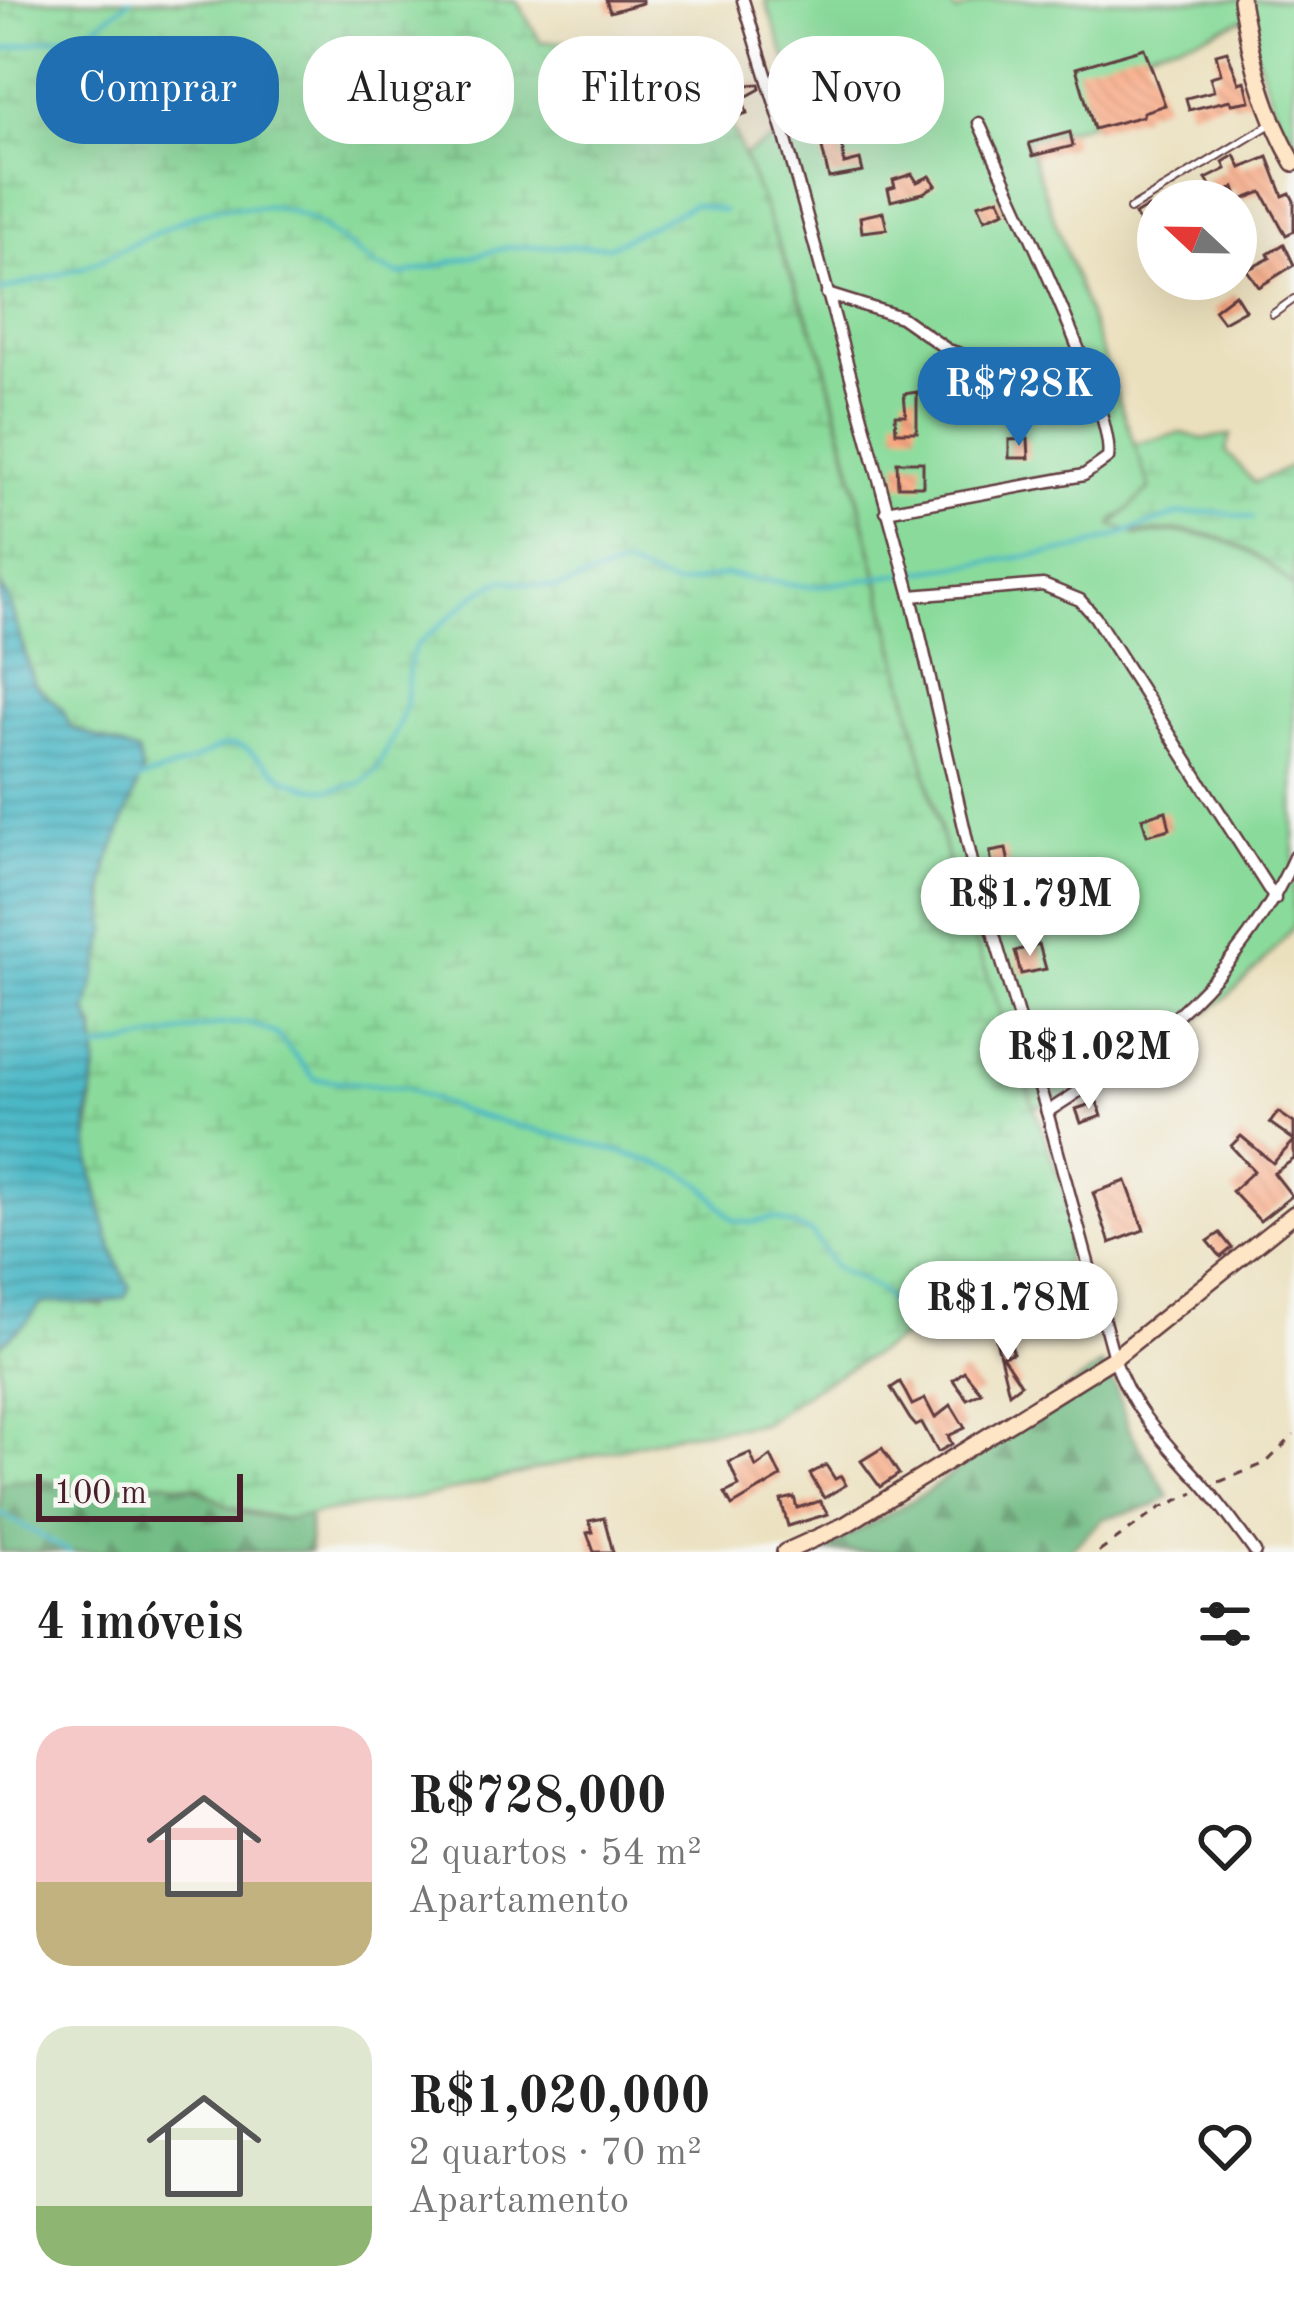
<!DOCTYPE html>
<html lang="pt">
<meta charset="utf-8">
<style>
:root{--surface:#fff;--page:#f6f6f6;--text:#222;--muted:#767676;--accent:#1f6fb2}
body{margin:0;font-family:"Old Standard TT",serif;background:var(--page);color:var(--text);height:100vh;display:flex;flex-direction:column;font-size:45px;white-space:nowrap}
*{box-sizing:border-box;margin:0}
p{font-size:39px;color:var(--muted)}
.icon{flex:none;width:66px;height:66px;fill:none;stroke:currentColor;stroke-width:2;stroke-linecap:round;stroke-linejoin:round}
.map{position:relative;height:1552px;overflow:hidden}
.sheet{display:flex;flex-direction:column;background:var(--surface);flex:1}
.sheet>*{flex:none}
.hud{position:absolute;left:36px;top:36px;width:1224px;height:108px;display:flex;gap:24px}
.needle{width:78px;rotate:292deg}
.buttons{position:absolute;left:1137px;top:180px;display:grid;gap:24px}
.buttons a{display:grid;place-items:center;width:120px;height:120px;border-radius:50%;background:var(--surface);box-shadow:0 12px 48px #0002;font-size:60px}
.scale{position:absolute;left:36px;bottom:30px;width:207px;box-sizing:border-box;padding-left:12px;border:6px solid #4a1f2b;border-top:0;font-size:33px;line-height:42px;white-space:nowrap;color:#4a1f2b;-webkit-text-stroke:9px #f6f6f2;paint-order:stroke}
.price{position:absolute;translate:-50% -102px;padding:0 27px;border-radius:42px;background:#fff;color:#222;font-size:39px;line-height:78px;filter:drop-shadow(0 3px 6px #0008)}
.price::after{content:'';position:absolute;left:50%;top:72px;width:36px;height:27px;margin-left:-18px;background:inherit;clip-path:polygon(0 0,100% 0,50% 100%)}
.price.active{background:var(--accent);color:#fff}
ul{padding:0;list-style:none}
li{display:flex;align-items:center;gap:36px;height:300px;padding:0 36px}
li span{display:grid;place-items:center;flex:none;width:336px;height:240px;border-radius:36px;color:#555}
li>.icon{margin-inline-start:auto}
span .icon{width:144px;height:144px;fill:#fffc;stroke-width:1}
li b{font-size:51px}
h2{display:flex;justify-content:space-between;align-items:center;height:144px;padding:0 36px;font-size:51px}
.tag{padding:0 42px;border-radius:48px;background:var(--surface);box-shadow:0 12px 48px #0002;font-size:42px;line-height:108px}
.tag.active{background:var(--accent);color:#fff}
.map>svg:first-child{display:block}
.grass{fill:#8adb9b;stroke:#6a7d63;stroke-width:3}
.forest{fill:url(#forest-firs);stroke:#5c6d57;stroke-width:3}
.wetland{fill:url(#wetland-marsh);stroke:#6a7d63;stroke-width:3}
.water{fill:url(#water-rules);stroke:#4a6c78;stroke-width:3}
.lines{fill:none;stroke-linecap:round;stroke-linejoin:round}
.stream{stroke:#4bb8c6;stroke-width:4.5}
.building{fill:url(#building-back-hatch)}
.lane-casing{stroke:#623c41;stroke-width:10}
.street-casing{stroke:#623c41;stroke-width:15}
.secondary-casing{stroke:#623c41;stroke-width:20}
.path{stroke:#623c41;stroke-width:3;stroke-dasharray:9 9;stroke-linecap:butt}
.lane{stroke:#fff;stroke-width:6}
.street{stroke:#fff;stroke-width:10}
.secondary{stroke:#fde5c5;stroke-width:15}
</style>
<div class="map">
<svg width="1294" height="1552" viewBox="0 0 1294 1552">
<defs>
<pattern id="forest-firs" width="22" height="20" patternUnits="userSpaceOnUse" patternTransform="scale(3)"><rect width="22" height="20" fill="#6fbb83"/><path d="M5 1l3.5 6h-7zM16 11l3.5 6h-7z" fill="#5d976b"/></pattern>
<pattern id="wetland-marsh" width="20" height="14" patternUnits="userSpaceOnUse" patternTransform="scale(3)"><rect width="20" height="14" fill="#8adb9b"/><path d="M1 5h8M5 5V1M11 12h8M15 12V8" fill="none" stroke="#79bc86"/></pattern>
<pattern id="water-rules" width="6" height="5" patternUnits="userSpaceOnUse" patternTransform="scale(3)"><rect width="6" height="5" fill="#4bb8c6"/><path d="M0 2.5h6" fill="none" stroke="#4095a1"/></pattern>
<pattern id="building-back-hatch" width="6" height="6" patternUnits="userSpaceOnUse" patternTransform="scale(3)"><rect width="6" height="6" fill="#f9a781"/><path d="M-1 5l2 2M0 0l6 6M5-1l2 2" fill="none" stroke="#d78f70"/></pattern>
</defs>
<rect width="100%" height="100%" fill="#f6f6f2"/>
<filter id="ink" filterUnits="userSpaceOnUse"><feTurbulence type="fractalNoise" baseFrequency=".00833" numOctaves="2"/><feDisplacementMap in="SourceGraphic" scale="24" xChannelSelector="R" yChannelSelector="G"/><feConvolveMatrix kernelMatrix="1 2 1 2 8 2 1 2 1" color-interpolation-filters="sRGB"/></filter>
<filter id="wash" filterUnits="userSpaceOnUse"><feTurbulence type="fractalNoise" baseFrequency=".004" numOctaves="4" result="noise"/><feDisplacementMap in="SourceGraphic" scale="48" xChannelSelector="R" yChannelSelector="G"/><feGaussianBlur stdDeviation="2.7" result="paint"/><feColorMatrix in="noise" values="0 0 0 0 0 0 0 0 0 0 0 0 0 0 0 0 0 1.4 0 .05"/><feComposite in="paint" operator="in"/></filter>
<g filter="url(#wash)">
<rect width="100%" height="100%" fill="#ebe0bd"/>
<path class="grass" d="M765 0H947L956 12 987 0H1294V146L1273 105 1244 19 1201 36 1105 61 1117 116 1026 140 1150 488 1132 509 1114 519 1137 536C1200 524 1250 542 1294 588V925C1245 996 1118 1088 1034 1107L950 870 824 357 743 156 808 121Z"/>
<g class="forest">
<path d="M1102 1364 1116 1388 1129 1429 1169 1496 1154 1506 1104 1518 1068 1552H821L927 1492Z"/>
<path d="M41 1480C86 1487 122 1481 165 1482 190 1483 205 1492 226 1505 247 1518 285 1519 309 1515L310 1552H0V1485L8 1481Z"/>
</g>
<g class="wetland">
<path d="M0 0H516L541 42 609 40 671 48 711 74 823 357 950 870 1075 1223 1064 1266 1019 1289 966 1302 812 1389 762 1424 678 1434 434 1495 285 1519 229 1507 198 1487 164 1482 77 1486 41 1480 9 1481 0 1485V1345L28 1321 39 1304 62 1300 103 1306 120 1273 108 1242 88 1147 96 1064 95 1028 87 1013 107 908C98 873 128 791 138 753L71 728 63 710 35 684 8 598 0 586Z"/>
<path d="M1182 433 1202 439 1231 435 1226 451 1254 483 1294 465V588C1260 552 1218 528 1167 531 1138 532 1141 537 1112 525L1150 488 1134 444Z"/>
</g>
<path class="water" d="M0 586 8 598 34 684 63 710 71 728 138 753 142 773 107 867 104 896 107 931 87 1013C106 1048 91 1087 88 1124 86 1158 110 1259 130 1286L125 1297C93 1310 73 1298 40 1304L28 1321 0 1345Z"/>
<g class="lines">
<g class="stream">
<path d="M0 50 89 31 130 0"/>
<path d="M0 291 85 267 187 218 218 208 273 207 293 212 315 222 376 266 401 275 509 247 610 246 694 204 723 211"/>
<path d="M136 781 186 764 220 747 235 745 247 749 283 777 306 787 329 790 361 783 376 771 398 726 405 707 410 658 417 645 479 592 503 580 557 588 624 566 675 586 725 575 812 587 1078 549 1179 514 1217 512 1253 518"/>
<path d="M90 1051 222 1024 249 1023 276 1034 315 1079 406 1088 464 1112 628 1154 681 1172 702 1184 733 1220 750 1223 773 1218 812 1233 834 1267 878 1289 887 1298 905 1334"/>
<path d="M0 1513 70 1552"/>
</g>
</g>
<g id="blocks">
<g class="building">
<path d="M606 0H642V3L610 12Z"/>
<path d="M1144 48 1165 105 1143 112V116L1094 129 1076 68Z"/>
<path d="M1227 51 1239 83 1245 81 1250 101 1232 104 1230 100 1189 110 1186 98 1214 91 1210 77 1221 74 1216 54Z"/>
<path d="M904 76 920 110 909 114 897 79Z"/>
<path d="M759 84 760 89 742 99 747 113 735 117 734 86Z"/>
<path d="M833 115 837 129 849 127 851 141 842 142 844 164 860 160 863 172 829 178 815 118Z"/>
<path d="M1070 132 1073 146 1033 156 1029 143Z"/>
<path d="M1235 155 1241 168 1268 157 1283 196 1290 193 1294 201V231L1286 235 1262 192 1239 201 1234 187 1219 199 1206 179 1226 169 1223 162Z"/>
<path d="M912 174 917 182 930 176 936 185 923 193 891 201 888 189 895 187 893 180Z"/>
<path d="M999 198 1005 211 985 219 978 204Z"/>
<path d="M1148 207 1158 225V256L1135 215Z"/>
<path d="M883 212 887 229 862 232 860 217Z"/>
<path d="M1284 244 1294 265 1259 287 1247 270 1270 258 1268 254Z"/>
<path d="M1235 294 1245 310 1223 322 1214 310Z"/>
<path d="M1038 386 1040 406 1009 403 1008 387Z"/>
<path d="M917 392V432H896L895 415H906L904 394Z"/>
<path d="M1028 439 1029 458H1009V440Z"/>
<path d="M897 462H923V486H898Z"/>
<path d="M1166 811 1170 829 1147 835 1142 818Z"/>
<path d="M1006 849 1010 868 993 872 990 852Z"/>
<path d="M1039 944 1046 969 1021 974 1015 951Z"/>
<path d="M1097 1102 1102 1116 1081 1123 1076 1109Z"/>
<path d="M1278 1112 1294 1123V1140L1270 1123Z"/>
<path d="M1241 1136 1273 1163 1294 1141V1159L1274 1173 1292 1196 1260 1221 1232 1191 1254 1171 1231 1146Z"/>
<path d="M1126 1181 1144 1230 1110 1243 1093 1193Z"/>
<path d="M1220 1233 1232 1248 1221 1257 1208 1241Z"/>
<path d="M1010 1337 1013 1353 1002 1356 1021 1384 1009 1393 996 1340Z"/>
<path d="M964 1371 981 1392 967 1399 953 1380Z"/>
<path d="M900 1382 912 1405 925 1399 935 1418 951 1405 965 1428 948 1436 952 1444 938 1452 922 1423 916 1426 910 1419 891 1388Z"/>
<path d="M882 1448 899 1474 880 1487 861 1461Z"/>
<path d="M750 1453 756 1467 771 1456 781 1477 732 1506 725 1493 739 1486 729 1462Z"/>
<path d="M826 1465 835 1479 841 1476 846 1485 824 1498 810 1474Z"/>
<path d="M794 1497 797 1508 820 1501 828 1514 788 1526 781 1500Z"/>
<path d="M604 1518 613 1552H594L587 1533 593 1532 589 1521Z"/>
</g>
</g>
</g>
<g filter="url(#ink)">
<use href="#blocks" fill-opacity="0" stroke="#623c41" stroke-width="3"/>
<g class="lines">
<defs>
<g id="lane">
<path d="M1130 209 1271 124"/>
<path d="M1273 314 1294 299"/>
</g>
<g id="street">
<path d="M743 0 784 133 911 596 972 862 1047 1112 1114 1358C1131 1410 1166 1443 1202 1483 1221 1505 1238 1529 1255 1552"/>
<path d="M827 294 901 317 948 350 997 366 1088 376"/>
<path d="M886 511 1084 475 1108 458C1117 413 1004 180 979 123"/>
<path d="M911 596 1043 585 1080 600 1095 617 1275 899"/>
<path d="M1047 1112C1150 1047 1244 971 1294 857"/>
</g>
<g id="secondary">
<path d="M1241 0C1251 58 1264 112 1294 163"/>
<path d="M785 1552 845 1525 1114 1358 1294 1214"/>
</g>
</defs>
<use href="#lane" class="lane-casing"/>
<use href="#street" class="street-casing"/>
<use href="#secondary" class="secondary-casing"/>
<g class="path">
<path d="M1219 1482 1266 1463 1294 1435"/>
<path d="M1099 1552 1160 1508 1194 1493"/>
</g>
<use href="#lane" class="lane"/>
<use href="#street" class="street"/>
<use href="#secondary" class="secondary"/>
</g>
</g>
</svg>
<div class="buttons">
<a><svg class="needle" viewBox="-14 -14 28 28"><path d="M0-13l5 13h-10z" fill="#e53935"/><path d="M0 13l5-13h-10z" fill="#767676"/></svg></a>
</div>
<div class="scale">100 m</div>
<b class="price active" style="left:1019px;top:449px">R$728K</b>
<b class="price" style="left:1030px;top:959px">R$1.79M</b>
<b class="price" style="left:1089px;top:1112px">R$1.02M</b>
<b class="price" style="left:1008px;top:1363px">R$1.78M</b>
<div class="hud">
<a class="tag active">Comprar</a>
<a class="tag">Alugar</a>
<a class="tag">Filtros</a>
<a class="tag">Novo</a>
</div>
</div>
<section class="sheet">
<h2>4 imóveis<svg class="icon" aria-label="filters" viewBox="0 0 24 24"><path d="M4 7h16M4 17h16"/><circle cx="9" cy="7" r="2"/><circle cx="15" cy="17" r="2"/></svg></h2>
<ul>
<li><span style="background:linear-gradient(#f6c9c9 65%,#c2b280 0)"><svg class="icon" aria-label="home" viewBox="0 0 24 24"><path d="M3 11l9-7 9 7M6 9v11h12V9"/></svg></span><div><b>R$728,000</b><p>2 quartos · 54 m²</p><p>Apartamento</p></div><svg class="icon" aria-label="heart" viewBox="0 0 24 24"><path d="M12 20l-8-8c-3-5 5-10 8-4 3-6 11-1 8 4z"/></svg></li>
<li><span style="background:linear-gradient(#dfe7d0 75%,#8fb573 0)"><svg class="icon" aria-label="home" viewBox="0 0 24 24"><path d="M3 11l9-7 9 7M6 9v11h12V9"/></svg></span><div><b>R$1,020,000</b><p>2 quartos · 70 m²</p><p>Apartamento</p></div><svg class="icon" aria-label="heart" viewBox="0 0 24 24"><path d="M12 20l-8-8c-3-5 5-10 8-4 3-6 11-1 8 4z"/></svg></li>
</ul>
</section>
